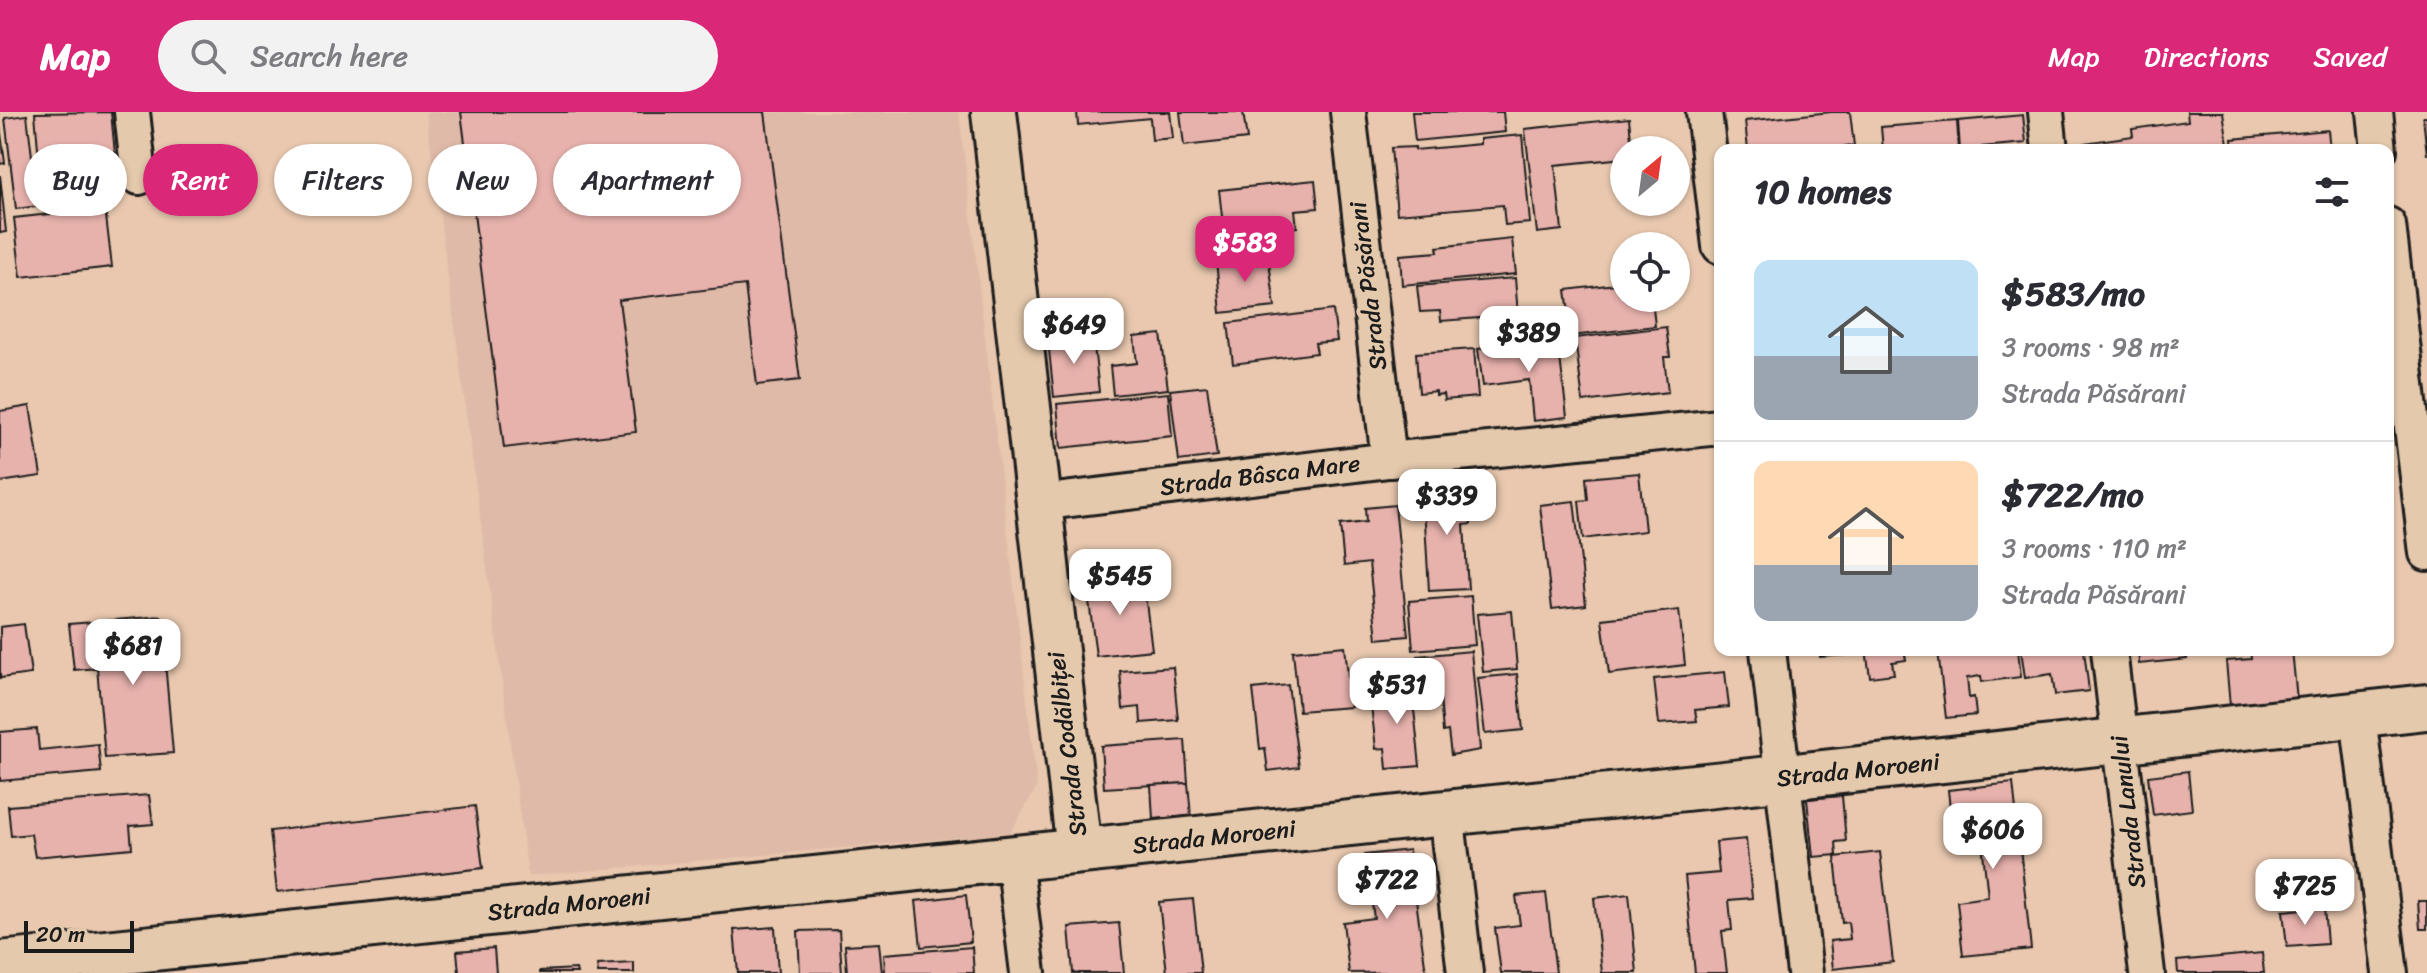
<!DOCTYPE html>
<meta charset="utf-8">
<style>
:root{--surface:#fff;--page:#f2f2f3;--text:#2b2b33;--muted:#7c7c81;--line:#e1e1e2;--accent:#db2777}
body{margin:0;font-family:Sriracha,sans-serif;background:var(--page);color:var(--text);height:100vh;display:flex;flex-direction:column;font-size:30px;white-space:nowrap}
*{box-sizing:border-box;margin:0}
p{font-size:26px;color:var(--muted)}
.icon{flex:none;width:44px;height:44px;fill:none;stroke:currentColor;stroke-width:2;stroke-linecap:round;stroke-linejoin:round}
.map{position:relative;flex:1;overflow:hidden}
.sheet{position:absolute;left:1714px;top:32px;width:680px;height:512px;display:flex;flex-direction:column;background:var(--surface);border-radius:16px;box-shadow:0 2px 6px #0004}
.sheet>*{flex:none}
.top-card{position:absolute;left:24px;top:32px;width:760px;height:72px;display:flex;gap:16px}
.needle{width:52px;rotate:29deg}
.tools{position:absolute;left:1610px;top:24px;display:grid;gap:16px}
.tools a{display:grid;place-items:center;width:80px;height:80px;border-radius:50%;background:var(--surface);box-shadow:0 2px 6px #0004;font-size:40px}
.scale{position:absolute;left:24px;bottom:20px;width:110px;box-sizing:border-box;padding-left:8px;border:4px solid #1c1c1c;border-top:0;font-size:22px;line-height:28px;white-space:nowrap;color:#1c1c1c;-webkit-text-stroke:6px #e4c9ac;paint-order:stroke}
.price{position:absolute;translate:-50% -68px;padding:0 18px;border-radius:16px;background:#fff;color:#222;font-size:26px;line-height:52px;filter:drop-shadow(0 2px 4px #0008)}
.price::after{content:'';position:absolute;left:50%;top:48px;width:24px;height:18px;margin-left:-12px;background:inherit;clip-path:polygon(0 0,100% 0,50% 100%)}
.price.on{background:var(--accent);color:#fff}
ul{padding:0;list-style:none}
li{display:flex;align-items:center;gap:24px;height:200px;padding:0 40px}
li+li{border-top:2px solid var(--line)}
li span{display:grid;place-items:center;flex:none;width:224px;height:160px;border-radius:16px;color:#555}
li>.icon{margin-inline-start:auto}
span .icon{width:96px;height:96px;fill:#fffc;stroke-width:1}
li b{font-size:34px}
h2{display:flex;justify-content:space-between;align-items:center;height:96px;padding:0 40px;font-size:34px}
.tag{padding:0 28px;border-radius:36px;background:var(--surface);box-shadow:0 2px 6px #0004;font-size:28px;line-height:72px}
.tag.on{background:var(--accent);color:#fff}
header{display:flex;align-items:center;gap:48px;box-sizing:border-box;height:112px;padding:0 40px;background:var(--accent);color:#fff}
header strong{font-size:38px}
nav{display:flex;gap:44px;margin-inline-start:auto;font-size:28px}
.search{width:560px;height:72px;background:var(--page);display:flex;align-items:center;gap:20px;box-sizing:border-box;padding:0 28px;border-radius:44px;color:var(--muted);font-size:30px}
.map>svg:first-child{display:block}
.built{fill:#e0baa8}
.building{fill:#e7b1ac;stroke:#1c1c1c;stroke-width:2}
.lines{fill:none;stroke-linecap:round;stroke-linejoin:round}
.minor-casing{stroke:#1c1c1c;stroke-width:40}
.tertiary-casing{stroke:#1c1c1c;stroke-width:50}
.minor{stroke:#e4c9ac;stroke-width:34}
.tertiary{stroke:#e4c9ac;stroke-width:44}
.labels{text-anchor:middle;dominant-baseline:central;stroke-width:8;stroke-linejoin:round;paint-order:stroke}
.street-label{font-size:24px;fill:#1c1c1c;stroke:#e4c9ac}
</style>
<header>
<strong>Map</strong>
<div class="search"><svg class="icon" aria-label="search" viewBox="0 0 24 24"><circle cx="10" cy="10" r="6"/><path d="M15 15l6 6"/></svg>Search here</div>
<nav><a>Map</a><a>Directions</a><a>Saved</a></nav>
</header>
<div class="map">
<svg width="2427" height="861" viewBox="0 0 2427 861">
<rect width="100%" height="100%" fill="#e9c8af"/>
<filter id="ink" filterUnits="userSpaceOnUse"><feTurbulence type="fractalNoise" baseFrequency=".0125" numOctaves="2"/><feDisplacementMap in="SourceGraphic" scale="16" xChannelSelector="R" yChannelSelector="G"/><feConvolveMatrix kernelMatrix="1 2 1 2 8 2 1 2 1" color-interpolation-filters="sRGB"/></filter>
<g filter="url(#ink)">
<path class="built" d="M426 0H959L1037 675 1010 721 528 764Z"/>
<g class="building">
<path d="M111 0 115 42 39 49 35 1Z"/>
<path d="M461 0H765L800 268 757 273 745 173 619 188 636 320 504 336Z"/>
<path d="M1077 0H1170L1173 26 1152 28 1150 6 1078 13Z"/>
<path d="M1180 0H1243L1247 27 1184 34Z"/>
<path d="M1412 0H1503L1505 20 1415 29Z"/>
<path d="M1831 0H1850L1854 34 1816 38H1748L1745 9Z"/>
<path d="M2187 0H2223L2229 38H2085L2084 31 2133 24 2132 17 2188 9Z"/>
<path d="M27 3 38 94 16 97 5 6Z"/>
<path d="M2023 3 2026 31 1982 35V38H1960L1958 9Z"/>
<path d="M2423 5H2427V43Z"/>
<path d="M1629 6 1632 38H1624V46L1555 53 1562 118 1537 121 1525 17Z"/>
<path d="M1957 9 1959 38H1883L1881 15Z"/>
<path d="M0 14 5 51 0 52Z"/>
<path d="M2328 18 2330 38H2233L2232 27Z"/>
<path d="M1522 23 1530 111 1505 113 1503 93 1397 102 1391 36 1415 35V38L1480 32V27Z"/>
<path d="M0 63 6 120 0 121Z"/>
<path d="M1315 68 1318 96 1295 98 1297 115 1224 122 1219 78Z"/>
<path d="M105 96 112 155 21 165 14 106Z"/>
<path d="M1512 127 1516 162 1402 173 1400 143 1438 140 1437 135Z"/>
<path d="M1268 142 1275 195 1221 201 1216 148Z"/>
<path d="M1515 166 1518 203 1441 209 1440 199 1420 200 1417 174Z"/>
<path d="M1624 171V186H1652L1655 214 1572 224 1566 178Z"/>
<path d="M1333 198 1337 229 1315 231 1317 241 1233 252 1228 211Z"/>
<path d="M1666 215 1670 245H1664L1668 280 1583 290 1575 226Z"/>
<path d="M1161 222 1168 277 1113 283 1110 254 1137 251 1134 225Z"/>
<path d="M1093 224 1099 280 1054 285 1048 229Z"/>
<path d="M1558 228 1567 305 1533 309 1529 268 1483 274 1478 237Z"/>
<path d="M1474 237 1478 285 1444 288 1443 282 1436 283V279L1419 281 1416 241Z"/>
<path d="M1207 274 1217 344 1179 349 1170 278Z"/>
<path d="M1168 281 1172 324 1061 336 1057 292Z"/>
<path d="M30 294 41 364 0 370V299Z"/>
<path d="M1639 361 1645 419 1583 427 1579 389 1588 388 1586 366Z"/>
<path d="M1469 374 1471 412 1464 413 1468 477 1429 479 1423 376Z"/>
<path d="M1574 389 1586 493 1552 497 1540 393Z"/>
<path d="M1395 393 1408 524 1377 527 1369 451 1344 454 1340 413 1366 410 1365 396Z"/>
<path d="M1143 466 1152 538 1096 544 1087 473Z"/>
<path d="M1471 484 1475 533 1413 538 1409 489Z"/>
<path d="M1679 498 1685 553 1609 562 1602 507Z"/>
<path d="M1512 499 1517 557 1483 560 1477 502Z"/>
<path d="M161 504 173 641 105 646 93 510Z"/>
<path d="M93 510 98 556 74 558 69 512Z"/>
<path d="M24 512 31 562 0 566V515Z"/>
<path d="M1345 534 1351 595 1299 599 1293 539Z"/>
<path d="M1820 538H1862V542L1820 545Z"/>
<path d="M1866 538H1904L1906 548 1892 550 1894 562 1870 565Z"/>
<path d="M1948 538H2018L2021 565 1982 570 1981 564 1967 566 1969 586 1974 585 1976 603 1946 606 1938 539Z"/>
<path d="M2021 538H2084L2089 579 2055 583 2052 562 2025 566Z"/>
<path d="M2138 538H2186L2187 547 2139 552Z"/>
<path d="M2250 538H2292L2297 588 2230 594 2226 549 2251 547Z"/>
<path d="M1471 539 1480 638 1451 643 1448 619 1443 620 1439 573 1421 575 1418 544Z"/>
<path d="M1173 555 1178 608 1141 611 1140 595 1123 597 1120 559Z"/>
<path d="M1725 560 1729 595 1695 598 1697 609 1659 612 1654 567Z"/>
<path d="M1517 562 1523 618 1485 622 1478 566Z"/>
<path d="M1411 569 1420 654 1387 657 1385 636 1376 637 1371 593 1385 592 1383 571Z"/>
<path d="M1288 573 1299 655 1268 659 1265 636 1260 637 1253 577Z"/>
<path d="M37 617 39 638 98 632 101 660 0 669V620Z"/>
<path d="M1185 628 1188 671 1104 676 1101 634Z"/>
<path d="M2188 659 2192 698 2153 703 2148 664Z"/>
<path d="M1188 671 1191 704 1153 707 1151 673Z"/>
<path d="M2013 671 2031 837 1963 844 1957 789 1988 785 1981 722 1953 725 1948 678Z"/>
<path d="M149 683 153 712 130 714 132 736 35 745 31 722 11 724 8 694Z"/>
<path d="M1842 684 1846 729 1836 730 1837 743 1813 745 1807 687Z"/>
<path d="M475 694 483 756 277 780 270 719Z"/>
<path d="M1746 727 1752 786 1729 788 1732 818 1722 819 1727 861H1695L1685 764 1719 761 1716 730Z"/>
<path d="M1409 738 1426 860 1349 861 1343 810 1374 806 1365 743Z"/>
<path d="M1880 740 1893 850 1833 857 1830 829 1850 827 1848 810 1842 811 1835 745Z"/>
<path d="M1546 781 1556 861H1501L1495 816 1520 813 1516 784Z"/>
<path d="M1629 782 1637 861H1602L1594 786Z"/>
<path d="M966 783 971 830 921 835 916 789Z"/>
<path d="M1193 787 1201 861H1167L1159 790Z"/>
<path d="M2418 789H2427V817H2420Z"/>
<path d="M2324 795 2327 832 2287 835 2283 799Z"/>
<path d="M1119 811 1124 861H1073L1069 815Z"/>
<path d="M775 815 778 861H738L734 818Z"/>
<path d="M839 818 842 861H800L798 819Z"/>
<path d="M879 831 882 861H847L845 833Z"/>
<path d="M972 835 974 861H885L884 842Z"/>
<path d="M494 836 496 861H459L457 839Z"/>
<path d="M2262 841 2264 861H2178L2177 849Z"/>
<path d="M634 851V861H598L597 853Z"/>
<path d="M576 857 577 861H540V859Z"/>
</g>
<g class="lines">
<defs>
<g id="minor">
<path d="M132 0 139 65"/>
<path d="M1348 0 1389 348"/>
<path d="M1704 0 1720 134"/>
<path d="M2046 0 2050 38"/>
<path d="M2375 0 2379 38"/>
<path d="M2388 113 2427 441"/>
<path d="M1039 391 1389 348 1720 315"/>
<path d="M1768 538 1805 861"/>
<path d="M2109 538 2147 861"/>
<path d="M2358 604 2390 861"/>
<path d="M1446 700 1465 861"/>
<path d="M1014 746 1028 861"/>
</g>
<g id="tertiary">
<path d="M994 0 1079 739"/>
<path d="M0 852 1714 673 2427 595"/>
</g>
</defs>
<use href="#minor" class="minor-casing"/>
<use href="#tertiary" class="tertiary-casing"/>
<use href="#minor" class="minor"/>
<use href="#tertiary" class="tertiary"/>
</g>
</g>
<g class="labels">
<g class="street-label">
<text transform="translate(1368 174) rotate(-97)">Strada Păsărani</text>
<text transform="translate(1260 363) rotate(-7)">Strada Bâsca Mare</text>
<text transform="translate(1067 632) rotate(-97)">Strada Codălbiței</text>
<text transform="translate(1858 658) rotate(-6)">Strada Moroeni</text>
<text transform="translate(2128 700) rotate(-97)">Strada Lanului</text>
<text transform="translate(1214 725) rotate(-6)">Strada Moroeni</text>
<text transform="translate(569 792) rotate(-6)">Strada Moroeni</text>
</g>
</g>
</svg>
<div class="tools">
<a><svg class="needle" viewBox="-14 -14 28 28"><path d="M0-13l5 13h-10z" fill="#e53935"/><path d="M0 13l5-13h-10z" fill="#7c7c81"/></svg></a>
<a><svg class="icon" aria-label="locate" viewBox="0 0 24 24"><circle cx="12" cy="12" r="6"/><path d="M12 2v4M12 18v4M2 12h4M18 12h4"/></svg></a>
</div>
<div class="scale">20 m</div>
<b class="price on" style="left:1245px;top:172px">$583</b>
<b class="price" style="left:1074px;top:254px">$649</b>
<b class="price" style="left:1529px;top:262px">$389</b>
<b class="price" style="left:1447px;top:425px">$339</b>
<b class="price" style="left:1120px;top:505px">$545</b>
<b class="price" style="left:133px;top:575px">$681</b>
<b class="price" style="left:1397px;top:614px">$531</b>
<b class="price" style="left:1993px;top:759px">$606</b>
<b class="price" style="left:1387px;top:809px">$722</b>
<b class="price" style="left:2305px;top:815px">$725</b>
<div class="top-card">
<a class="tag">Buy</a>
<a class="tag on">Rent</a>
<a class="tag">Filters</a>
<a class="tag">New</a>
<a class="tag">Apartment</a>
</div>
<section class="sheet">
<h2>10 homes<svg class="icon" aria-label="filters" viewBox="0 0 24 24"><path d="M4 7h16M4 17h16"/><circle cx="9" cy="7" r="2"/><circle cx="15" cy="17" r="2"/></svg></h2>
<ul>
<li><span style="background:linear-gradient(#bfe0f5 60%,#9aa5b1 0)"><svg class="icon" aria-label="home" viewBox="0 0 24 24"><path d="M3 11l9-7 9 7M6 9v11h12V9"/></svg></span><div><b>$583/mo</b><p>3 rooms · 98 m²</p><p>Strada Păsărani</p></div></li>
<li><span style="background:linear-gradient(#ffd9b3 65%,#9aa5b1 0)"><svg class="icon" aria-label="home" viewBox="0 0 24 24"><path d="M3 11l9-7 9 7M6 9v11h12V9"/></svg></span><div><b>$722/mo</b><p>3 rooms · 110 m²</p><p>Strada Păsărani</p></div></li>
</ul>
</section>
</div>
